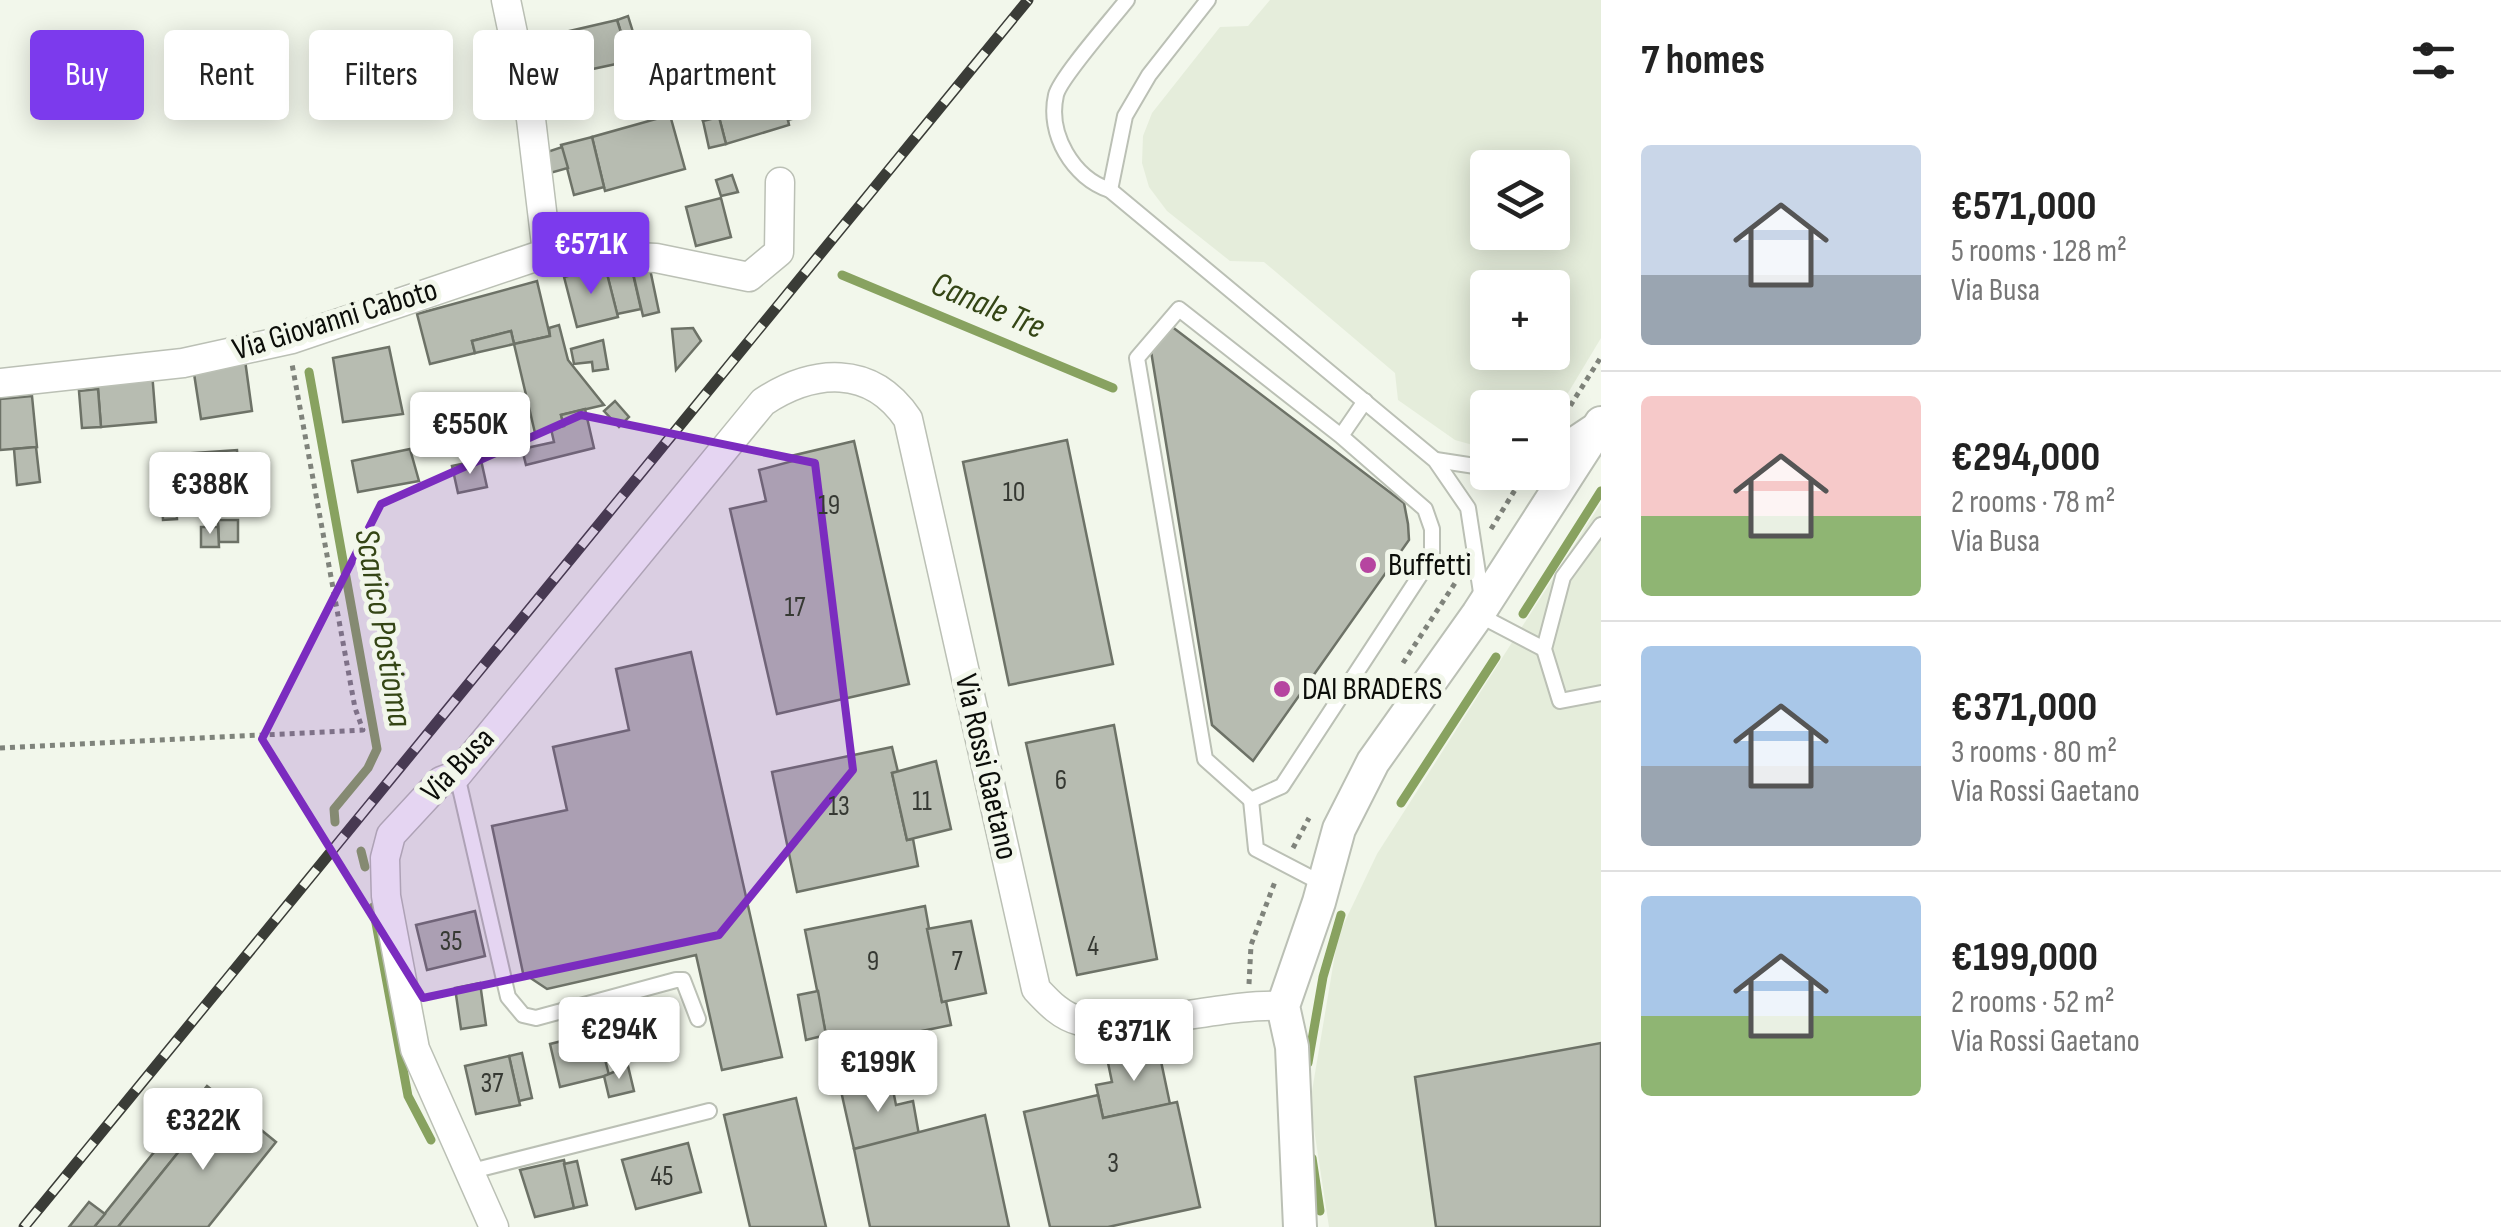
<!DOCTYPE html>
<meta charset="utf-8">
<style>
:root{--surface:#fff;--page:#f2f2f2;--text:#222;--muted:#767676;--line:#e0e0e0;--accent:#7c3aed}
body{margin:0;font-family:"Sofia Sans Condensed",sans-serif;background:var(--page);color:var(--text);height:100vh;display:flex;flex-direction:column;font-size:38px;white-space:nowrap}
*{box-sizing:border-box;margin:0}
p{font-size:32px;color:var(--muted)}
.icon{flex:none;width:55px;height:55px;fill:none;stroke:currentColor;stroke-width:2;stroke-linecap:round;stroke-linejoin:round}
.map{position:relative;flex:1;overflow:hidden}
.details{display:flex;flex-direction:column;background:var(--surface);width:900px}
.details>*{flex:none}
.hud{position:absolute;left:30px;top:30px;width:950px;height:90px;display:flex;gap:20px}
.controls{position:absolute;left:1470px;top:150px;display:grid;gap:20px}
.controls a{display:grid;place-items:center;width:100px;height:100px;border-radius:10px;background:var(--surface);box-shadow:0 5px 25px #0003;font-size:50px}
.price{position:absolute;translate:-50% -85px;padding:0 22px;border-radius:10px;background:#fff;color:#222;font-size:32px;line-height:65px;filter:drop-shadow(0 2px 5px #0008)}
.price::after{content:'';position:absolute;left:50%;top:60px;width:30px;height:22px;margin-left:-15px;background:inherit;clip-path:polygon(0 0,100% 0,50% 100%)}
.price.current{background:var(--accent);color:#fff}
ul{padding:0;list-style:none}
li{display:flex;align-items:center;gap:30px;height:250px;padding:0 40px}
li+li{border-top:2px solid var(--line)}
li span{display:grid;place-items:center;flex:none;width:280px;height:200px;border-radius:10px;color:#555}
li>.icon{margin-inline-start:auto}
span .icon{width:120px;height:120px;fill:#fffc;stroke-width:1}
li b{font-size:42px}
h2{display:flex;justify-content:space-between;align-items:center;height:120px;padding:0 40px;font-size:42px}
.pill{padding:0 35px;border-radius:10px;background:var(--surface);box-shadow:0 5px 25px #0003;font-size:35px;line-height:90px}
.pill.current{background:var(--accent);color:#fff}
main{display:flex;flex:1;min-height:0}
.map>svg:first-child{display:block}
.built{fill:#e5eddb;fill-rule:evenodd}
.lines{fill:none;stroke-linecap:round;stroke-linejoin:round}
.stream{stroke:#88a260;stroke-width:9}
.building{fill:#b7bcb1;stroke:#6d7267;stroke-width:2.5}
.service-casing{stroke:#bbc0b5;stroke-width:18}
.minor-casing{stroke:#bbc0b5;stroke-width:31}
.tertiary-casing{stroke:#bbc0b5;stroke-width:36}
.path{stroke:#7f837b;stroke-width:5;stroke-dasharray:5 5;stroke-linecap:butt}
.service{stroke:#fff;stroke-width:14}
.minor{stroke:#fff;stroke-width:28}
.tertiary{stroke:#fff;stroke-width:32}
.rail-casing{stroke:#3a3c37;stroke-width:11}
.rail{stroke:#f2f7eb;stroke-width:8;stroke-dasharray:22;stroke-linecap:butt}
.marked{fill:#7b2cbf;fill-opacity:0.2;stroke:#7b2cbf;stroke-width:8;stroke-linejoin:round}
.poi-dot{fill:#b645a0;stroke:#f2f7eb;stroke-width:4}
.labels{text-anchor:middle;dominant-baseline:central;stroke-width:10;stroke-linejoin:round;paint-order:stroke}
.number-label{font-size:28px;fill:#363933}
.street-label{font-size:32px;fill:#0b0d09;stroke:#f2f7eb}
.poi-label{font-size:32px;fill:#0b0d09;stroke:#f2f7eb;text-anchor:start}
.water-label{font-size:35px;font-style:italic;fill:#344515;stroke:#f2f7eb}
</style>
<main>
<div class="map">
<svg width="1601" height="1227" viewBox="0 0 1601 1227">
<rect width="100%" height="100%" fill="#f2f7eb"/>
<g class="built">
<path d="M1270 0H1601V338L1553 418 1552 408H1488L1487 449 1455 440 1398 400 1395 373 1264 262 1230 261 1167 211 1149 187 1142 163 1143 136 1152 113 1220 27 1248 26ZM1488 168H1552V232H1488ZM1488 288H1552V352H1488Z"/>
<path d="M1601 503V1227H1329L1310 1103 1338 936 1377 854Z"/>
</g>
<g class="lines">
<g class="stream">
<path d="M842 275 1113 388"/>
<path d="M309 372 377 749 368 768 334 809 335 822"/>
<path d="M1523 614 1601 491"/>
<path d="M1401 803 1496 657"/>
<path d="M361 851 365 867"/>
<path d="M373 907 408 1096 431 1140"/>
<path d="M1308 1063 1323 977 1341 915"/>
<path d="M1312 1158 1320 1211"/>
</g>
</g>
<g class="building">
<path d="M628 16 641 58 630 61 617 20Z"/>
<path d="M617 20 630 61 560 76 548 36Z"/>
<path d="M548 36 554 55 538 61 532 40Z"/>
<path d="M791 68 798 97 784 101 789 125 726 144 719 117 703 121 696 94Z"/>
<path d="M687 96 691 112 674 116 670 101Z"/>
<path d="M798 97 803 116 788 120 784 101Z"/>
<path d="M670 115 685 169 605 191 592 137Z"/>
<path d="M719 117 726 144 709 148 703 121Z"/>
<path d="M592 137 604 187 574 195 561 145Z"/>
<path d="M562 147 568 168 550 173 544 153Z"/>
<path d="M732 175 738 192 721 196 716 180Z"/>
<path d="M721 198 731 237 696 246 686 207Z"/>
<path d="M631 265 641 309 617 314 606 270Z"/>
<path d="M605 266 618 317 577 327 564 277Z"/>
<path d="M650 269 659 312 643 316 633 273Z"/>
<path d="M537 281 550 336 514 344 511 331 472 341 475 353 430 364 417 314Z"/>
<path d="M559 325 568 360 604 405 561 415 564 426 535 433 514 344 550 336 549 328Z"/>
<path d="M1171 326 1404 503 1408 524 1409 540 1253 761 1212 725 1151 351Z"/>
<path d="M693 328 701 341 676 370 672 329Z"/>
<path d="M511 331 514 344 475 353 472 341Z"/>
<path d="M603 340 608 369 593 371 592 362 574 364 571 349Z"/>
<path d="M389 347 403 414 343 422 333 358Z"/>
<path d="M245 360 252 411 201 419 193 367Z"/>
<path d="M152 372 156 422 101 427 97 377Z"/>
<path d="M98 389 101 427 82 428 79 391Z"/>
<path d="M32 396 37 447 0 450V399Z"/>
<path d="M615 401 629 417 619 427 604 411Z"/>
<path d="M585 409 594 448 526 465 522 449 554 442 551 429 564 426 561 415Z"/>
<path d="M1067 440 1113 664 1009 685 963 462Z"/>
<path d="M854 441 909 684 777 714 730 509 766 501 759 470 793 461 791 456Z"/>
<path d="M36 447 40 482 17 485 14 449Z"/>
<path d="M410 449 419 481 358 492 352 461Z"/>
<path d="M237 450 240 496 184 499 181 454Z"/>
<path d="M481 460 487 487 458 493 452 466Z"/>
<path d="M174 476 177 519 163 520 161 477Z"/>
<path d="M218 520H238V542H219Z"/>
<path d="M201 527H218L219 547H201Z"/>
<path d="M691 652 782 1057 722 1070 696 955 547 989 523 973 492 826 567 810 553 747 629 730 616 669Z"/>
<path d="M1114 725 1157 959 1077 975 1026 743Z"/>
<path d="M892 747 898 772 892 773 907 840 913 839 918 866 797 892 772 772Z"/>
<path d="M936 761 951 829 907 840 892 773Z"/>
<path d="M925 906 942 1002 946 1001 951 1025 829 1050 805 930Z"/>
<path d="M475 911 485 956 427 970 416 925Z"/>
<path d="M971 921 986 993 942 1002 927 929Z"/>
<path d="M480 983 486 1025 461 1029 455 988Z"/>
<path d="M818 991 826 1035 806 1040 798 995Z"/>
<path d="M671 1004 674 1019 655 1023 652 1009Z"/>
<path d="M598 1032 609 1075 560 1087 550 1044Z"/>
<path d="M1601 1043V1227H1436L1415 1077Z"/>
<path d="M1158 1047 1170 1104 1103 1118 1096 1085 1112 1082 1107 1058Z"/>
<path d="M522 1053 532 1098 519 1101 509 1056Z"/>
<path d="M509 1056 520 1105 476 1114 465 1066Z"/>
<path d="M628 1066 634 1091 609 1097 604 1076Z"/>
<path d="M891 1080 896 1105 913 1101 919 1135 854 1149 841 1091Z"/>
<path d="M207 1086 222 1098 118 1227H94Z"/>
<path d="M1098 1095 1103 1118 1177 1102 1200 1207 1108 1227H1050L1024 1112Z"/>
<path d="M222 1098 276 1142 208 1227H118Z"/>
<path d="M796 1098 826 1227H750L724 1115Z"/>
<path d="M985 1115 1009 1227H870L854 1149Z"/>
<path d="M688 1143 701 1192 636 1209 622 1160Z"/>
<path d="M564 1160 574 1208 535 1217 520 1170Z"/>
<path d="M577 1161 587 1205 574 1208 564 1164Z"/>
<path d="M89 1202 105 1214 94 1227H69Z"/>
</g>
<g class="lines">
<defs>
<g id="service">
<path d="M1127 0C1113 18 1060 78 1056 95 1047 134 1073 178 1110 190L1125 116 1149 75 1208 0"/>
<path d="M1110 190 1435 460 1468 508 1482 599"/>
<path d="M1341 436 1179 309 1137 358 1205 759 1251 800 1282 786 1432 557V529L1425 509 1341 436 1365 401"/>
<path d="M1552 448 1588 424"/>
<path d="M1436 460 1488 468"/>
<path d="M1601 525 1563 577 1544 649 1560 701 1601 693"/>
<path d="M1479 615 1544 649"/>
<path d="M457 775 508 997 523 1015 536 1018 676 980H683L698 1019"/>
<path d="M1251 800 1256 849 1323 884"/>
<path d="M472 1171 709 1111"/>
</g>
<g id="minor">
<path d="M506 0 531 119 547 253 656 258 749 277 779 252 780 182"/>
<path d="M0 383 183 363 292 339 547 253"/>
<path d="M494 1227 415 1049 386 896 385 858 391 835 441 781 457 775 763 402C813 369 871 364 908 419L1036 989C1049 1003 1061 1016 1080 1021 1122 1034 1226 1002 1283 1006"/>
</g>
<path id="tertiary" d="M1300 1227 1292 1047 1283 1006 1319 902 1339 829 1373 762 1478 614 1601 423"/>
</defs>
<use href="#service" class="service-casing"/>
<use href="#minor" class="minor-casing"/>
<use href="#tertiary" class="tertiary-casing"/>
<g class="path">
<path d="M1565 414 1601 357"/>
<path d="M1491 529 1526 472"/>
<path d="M1403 663 1457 580"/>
<path d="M0 748 363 730 355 708 292 364"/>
<path d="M1293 848 1309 818"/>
<path d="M1249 984 1251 945 1276 879"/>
</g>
<use href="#service" class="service"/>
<use href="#minor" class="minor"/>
<use href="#tertiary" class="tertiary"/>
<defs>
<path id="rail" d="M24 1227 1028 0"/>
</defs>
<use href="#rail" class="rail-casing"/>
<use href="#rail" class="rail"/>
</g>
<path class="marked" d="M581 415 815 463 853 770 719 935 423 998 262 739 381 504Z"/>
<g class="poi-dot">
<circle cx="1368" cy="565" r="10"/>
<circle cx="1282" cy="689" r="10"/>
</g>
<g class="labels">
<g class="number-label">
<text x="1014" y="492">10</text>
<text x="829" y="505">19</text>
<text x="795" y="607">17</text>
<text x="1061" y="780">6</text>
<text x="922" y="801">11</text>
<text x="839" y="806">13</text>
<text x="451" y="941">35</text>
<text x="1093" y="946">4</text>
<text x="873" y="961">9</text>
<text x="957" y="961">7</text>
<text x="492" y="1083">37</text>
<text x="1113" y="1163">3</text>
<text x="662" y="1176">45</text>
</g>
<g class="street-label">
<text transform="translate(335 320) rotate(-17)">Via Giovanni Caboto</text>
<text transform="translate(458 765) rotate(-46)">Via Busa</text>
<text transform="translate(986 767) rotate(77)">Via Rossi Gaetano</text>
</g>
<g class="poi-label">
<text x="1388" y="565">Buffetti</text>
<text x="1302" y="689">DAI BRADERS</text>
</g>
<g class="water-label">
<text transform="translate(988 306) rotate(23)">Canale Tre</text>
<text transform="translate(383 628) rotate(80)">Scarico Postioma</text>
</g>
</g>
</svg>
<div class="controls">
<a><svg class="icon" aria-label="layers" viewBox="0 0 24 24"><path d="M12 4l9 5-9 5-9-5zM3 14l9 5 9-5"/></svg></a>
<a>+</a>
<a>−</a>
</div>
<b class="price current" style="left:591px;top:297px">€571K</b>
<b class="price" style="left:470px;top:477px">€550K</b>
<b class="price" style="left:210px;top:537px">€388K</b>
<b class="price" style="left:619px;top:1082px">€294K</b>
<b class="price" style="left:1134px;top:1084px">€371K</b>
<b class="price" style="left:878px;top:1115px">€199K</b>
<b class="price" style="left:203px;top:1173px">€322K</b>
<div class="hud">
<a class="pill current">Buy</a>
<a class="pill">Rent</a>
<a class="pill">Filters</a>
<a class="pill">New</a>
<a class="pill">Apartment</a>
</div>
</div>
<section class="details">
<h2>7 homes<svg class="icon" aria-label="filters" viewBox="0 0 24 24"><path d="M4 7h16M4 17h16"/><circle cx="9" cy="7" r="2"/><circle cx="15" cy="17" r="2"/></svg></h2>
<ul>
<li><span style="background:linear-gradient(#c9d6e8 65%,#9aa5b1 0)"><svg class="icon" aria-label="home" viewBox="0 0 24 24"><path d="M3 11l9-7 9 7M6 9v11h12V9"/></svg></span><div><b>€571,000</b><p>5 rooms · 128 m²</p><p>Via Busa</p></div></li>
<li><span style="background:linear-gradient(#f6c9c9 60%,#8fb573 0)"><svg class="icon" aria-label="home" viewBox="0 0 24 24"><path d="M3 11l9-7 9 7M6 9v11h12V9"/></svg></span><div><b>€294,000</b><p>2 rooms · 78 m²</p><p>Via Busa</p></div></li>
<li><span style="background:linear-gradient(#a9c7e8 60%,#9aa5b1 0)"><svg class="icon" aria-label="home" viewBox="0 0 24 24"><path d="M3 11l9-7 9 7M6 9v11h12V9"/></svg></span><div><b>€371,000</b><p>3 rooms · 80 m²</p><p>Via Rossi Gaetano</p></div></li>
<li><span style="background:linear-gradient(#a9c7e8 60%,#8fb573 0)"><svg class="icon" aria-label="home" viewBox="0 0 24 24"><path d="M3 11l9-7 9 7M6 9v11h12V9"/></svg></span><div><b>€199,000</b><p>2 rooms · 52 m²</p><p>Via Rossi Gaetano</p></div></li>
</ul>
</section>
</main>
